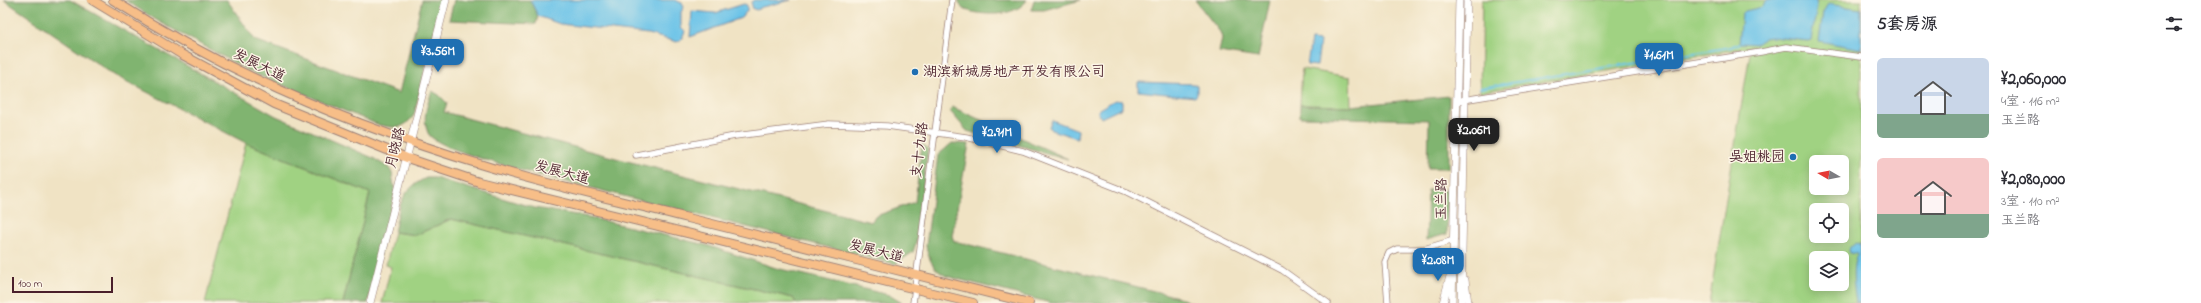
<!DOCTYPE html>
<html lang="zh">
<meta charset="utf-8">
<style>
:root{--surface:#fff;--page:#f7f7f7;--text:#2b2b33;--muted:#7c7c81;--accent:#1f6fb2}
body{margin:0;font-family:"Indie Flower","LXGW WenKai TC",sans-serif;background:var(--page);color:var(--text);height:100vh;display:flex;flex-direction:column;font-size:15px;white-space:nowrap}
*{box-sizing:border-box;margin:0}
p{font-size:13px;color:var(--muted)}
.icon{flex:none;width:22px;height:22px;fill:none;stroke:currentColor;stroke-width:2;stroke-linecap:round;stroke-linejoin:round}
.map{position:relative;flex:1;overflow:hidden}
.details{display:flex;flex-direction:column;background:var(--surface);width:340px}
.details>*{flex:none}
.needle{width:26px;rotate:279deg}
.tools{position:absolute;left:1809px;top:155px;display:grid;gap:8px}
.tools a{display:grid;place-items:center;width:40px;height:40px;border-radius:6px;background:var(--surface);box-shadow:0 2px 10px #0003;font-size:20px}
.scale{position:absolute;left:12px;bottom:10px;width:101px;box-sizing:border-box;padding-left:4px;border:2px solid #4a1f2b;border-top:0;font-size:11px;line-height:14px;white-space:nowrap;color:#4a1f2b;-webkit-text-stroke:3px #fcf5e5;paint-order:stroke}
.price{position:absolute;translate:-50% -34px;padding:0 9px;border-radius:8px;background:var(--accent);color:#fff;font-size:13px;line-height:26px;filter:drop-shadow(0 1px 2px #0008)}
.price::after{content:'';position:absolute;left:50%;top:24px;width:12px;height:9px;margin-left:-6px;background:inherit;clip-path:polygon(0 0,100% 0,50% 100%)}
.price.on{background:#222;color:#fff}
ul{padding:0;list-style:none}
li{display:flex;align-items:center;gap:12px;height:100px;padding:0 16px}
li span{display:grid;place-items:center;flex:none;width:112px;height:80px;border-radius:6px;color:#555}
li>.icon{margin-inline-start:auto}
span .icon{width:48px;height:48px;fill:#fffc;stroke-width:1}
li b{font-size:17px}
h2{display:flex;justify-content:space-between;align-items:center;height:48px;padding:0 16px;font-size:17px}
main{display:flex;flex:1;min-height:0}
.map>svg:first-child{display:block}
.green{fill:#a0d282;stroke:#757856;fill-rule:evenodd}
.forest{fill:#80b470;stroke:#656a4e}
.water{fill:#6bc3e8;stroke:#5a718a}
.lines{fill:none;stroke-linecap:round;stroke-linejoin:round}
.stream{stroke:#6bc3e8;stroke-width:2}
.minor-casing{stroke:#9d8178;stroke-width:7}
.tertiary-casing{stroke:#9d8178;stroke-width:8}
.primary-casing{stroke:#9d8178;stroke-width:10}
.minor{stroke:#fff;stroke-width:5.5}
.tertiary{stroke:#fff;stroke-width:7}
.primary{stroke:#f7be88;stroke-width:8}
.poi-dot{fill:#1f6fb2;stroke:#fcf5e5;stroke-width:1.5}
.labels{text-anchor:middle;dominant-baseline:central;stroke-width:3;stroke-linejoin:round;paint-order:stroke}
.street-label{font-size:14px;fill:#4a1f2b;stroke:#fcf5e5}
.poi-label{font-size:14px;fill:#4a1f2b;stroke:#fcf5e5;text-anchor:start}
</style>
<main>
<div class="map">
<svg width="1861" height="303" viewBox="0 0 1861 303">
<rect width="100%" height="100%" fill="#fcf5e5"/>
<filter id="ink" filterUnits="userSpaceOnUse"><feTurbulence type="fractalNoise" baseFrequency=".025" numOctaves="2"/><feDisplacementMap in="SourceGraphic" scale="8" xChannelSelector="R" yChannelSelector="G"/><feConvolveMatrix kernelMatrix="1 2 1 2 8 2 1 2 1" color-interpolation-filters="sRGB"/></filter>
<filter id="wash" filterUnits="userSpaceOnUse"><feTurbulence type="fractalNoise" baseFrequency=".012" numOctaves="4" result="noise"/><feDisplacementMap in="SourceGraphic" scale="16" xChannelSelector="R" yChannelSelector="G"/><feGaussianBlur stdDeviation="0.9" result="paint"/><feColorMatrix in="noise" values="0 0 0 0 0 0 0 0 0 0 0 0 0 0 0 0 0 1.4 0 .05"/><feComposite in="paint" operator="in"/></filter>
<g filter="url(#wash)">
<rect width="100%" height="100%" fill="#f0e3c4"/>
<g class="green">
<path d="M1482 0H1861V303H1709L1751 47 1480 92ZM1816 162H1842V188H1816ZM1816 210H1842V236H1816ZM1816 258H1842V284H1816Z"/>
<path d="M1302 69 1350 77 1351 106 1300 105Z"/>
<path d="M246 143 370 193 343 303H205Z"/>
<path d="M451 219 793 298 796 303H382L391 267 386 265 394 232 416 235Z"/>
</g>
<g class="forest">
<path d="M4 0H70L276 116 373 158 389 168 392 173 395 193 368 303H343L370 193 246 143 114 75Z"/>
<path d="M125 0H227L255 40 399 93 422 0H442L414 115C403 130 396 128 379 125L253 73 158 21Z"/>
<path d="M454 0H530L538 16 536 24 449 20Z"/>
<path d="M958 0H1027C1015 18 980 16 963 9Z"/>
<path d="M1034 0H1081L1044 10H1031Z"/>
<path d="M1195 0H1270L1258 58 1219 52 1222 38 1220 32Z"/>
<path d="M432 91 439 95 447 103 444 112 627 161 871 222 876 216 915 202 922 144 928 149 916 243 913 252 895 264 524 171C505 165 435 148 428 133 422 118 427 106 432 91Z"/>
<path d="M1449 96V168H1428L1429 120 1300 117V105L1351 106Z"/>
<path d="M952 107 1068 159 967 131 950 111Z"/>
<path d="M952 143 969 144 952 236 954 241 1178 297 1192 303H1051L946 276C933 269 929 260 926 246L938 155Z"/>
<path d="M426 178H435L535 208 588 217 706 245 776 268 889 295 902 303H796L793 298 451 219 416 235 394 232C400 206 400 190 426 178Z"/>
<path d="M1428 190H1448L1447 234 1426 240Z"/>
</g>
<g class="water">
<path d="M530 0H674L682 3 684 7 681 12V27L685 31 682 38 677 42 648 34 560 24 538 16Z"/>
<path d="M754 0H791L762 7 757 10 753 9 751 2Z"/>
<path d="M1766 0H1816L1817 7 1811 40 1808 41 1772 37 1765 38 1756 44 1739 43 1742 14 1745 11 1762 7Z"/>
<path d="M744 4 747 5V11L741 18 690 37 692 11 715 13Z"/>
<path d="M1828 4 1861 9V49L1819 41 1823 12Z"/>
<path d="M1311 40 1320 41 1317 66 1307 65Z"/>
<path d="M1138 82 1194 84 1197 86V95L1195 97 1138 91Z"/>
<path d="M1115 100 1122 101V108L1101 118 1098 112 1099 109Z"/>
<path d="M1052 120 1078 130 1077 138 1051 130 1049 127Z"/>
<path d="M1857 243 1861 245V303H1856C1854 290 1850 264 1858 254L1849 253 1848 250 1850 247Z"/>
</g>
<g class="lines">
<path class="stream" d="M1480 88 1731 47 1739 43"/>
</g>
</g>
<g filter="url(#ink)">
<g class="lines">
<defs>
<g id="minor">
<path d="M1457 101 1761 52 1786 47 1861 57"/>
<path d="M636 155 735 136 829 124 887 126 966 137 1023 151 1127 192 1282 270 1328 303"/>
<path d="M913 303 952 0"/>
<path d="M1388 303 1385 262 1389 253 1397 249H1424L1454 240"/>
</g>
<g id="tertiary">
<path d="M1465 280 1468 303"/>
<path d="M370 303 446 0"/>
<path d="M1443 303 1450 276"/>
<path d="M1452 303 1459 0"/>
<path d="M1461 303 1467 0"/>
</g>
<g id="primary">
<path d="M92 0 181 54 274 104 407 158 479 182 973 303"/>
<path d="M113 0C228 74 355 127 486 166 552 186 621 201 688 218 802 246 915 275 1029 303"/>
</g>
</defs>
<use href="#minor" class="minor-casing"/>
<use href="#tertiary" class="tertiary-casing"/>
<use href="#primary" class="primary-casing"/>
<use href="#minor" class="minor"/>
<use href="#tertiary" class="tertiary"/>
<use href="#primary" class="primary"/>
</g>
</g>
<g class="poi-dot">
<circle cx="915" cy="72" r="4"/>
<circle cx="1793" cy="157" r="4"/>
</g>
<g class="labels">
<g class="street-label">
<text transform="translate(259 66) rotate(26)">发展大道</text>
<text transform="translate(396 148) rotate(-76)">月晓路</text>
<text transform="translate(920 150) rotate(-83)">支十九路</text>
<text transform="translate(562 173) rotate(15)">发展大道</text>
<text transform="translate(1442 199) rotate(-89)">玉兰路</text>
<text transform="translate(876 252) rotate(14)">发展大道</text>
</g>
<g class="poi-label">
<text x="923" y="72">湖滨新城房地产开发有限公司</text>
<text x="1785" y="157" text-anchor="end">吴姐桃园</text>
</g>
</g>
</svg>
<div class="tools">
<a><svg class="needle" viewBox="-14 -14 28 28"><path d="M0-13l5 13h-10z" fill="#e53935"/><path d="M0 13l5-13h-10z" fill="#7c7c81"/></svg></a>
<a><svg class="icon" aria-label="locate" viewBox="0 0 24 24"><circle cx="12" cy="12" r="6"/><path d="M12 2v4M12 18v4M2 12h4M18 12h4"/></svg></a>
<a><svg class="icon" aria-label="layers" viewBox="0 0 24 24"><path d="M12 4l9 5-9 5-9-5zM3 14l9 5 9-5"/></svg></a>
</div>
<div class="scale">100 m</div>
<b class="price" style="left:438px;top:73px">¥3.56M</b>
<b class="price" style="left:1659px;top:77px">¥1.61M</b>
<b class="price on" style="left:1474px;top:152px">¥2.06M</b>
<b class="price" style="left:997px;top:154px">¥2.91M</b>
<b class="price" style="left:1438px;top:282px">¥2.08M</b>
</div>
<section class="details">
<h2>5套房源<svg class="icon" aria-label="filters" viewBox="0 0 24 24"><path d="M4 7h16M4 17h16"/><circle cx="9" cy="7" r="2"/><circle cx="15" cy="17" r="2"/></svg></h2>
<ul>
<li><span style="background:linear-gradient(#c9d6e8 70%,#7fa58c 0)"><svg class="icon" aria-label="home" viewBox="0 0 24 24"><path d="M3 11l9-7 9 7M6 9v11h12V9"/></svg></span><div><b>¥2,060,000</b><p>4室 · 116 m²</p><p>玉兰路</p></div></li>
<li><span style="background:linear-gradient(#f6c9c9 70%,#7fa58c 0)"><svg class="icon" aria-label="home" viewBox="0 0 24 24"><path d="M3 11l9-7 9 7M6 9v11h12V9"/></svg></span><div><b>¥2,080,000</b><p>3室 · 110 m²</p><p>玉兰路</p></div></li>
</ul>
</section>
</main>
